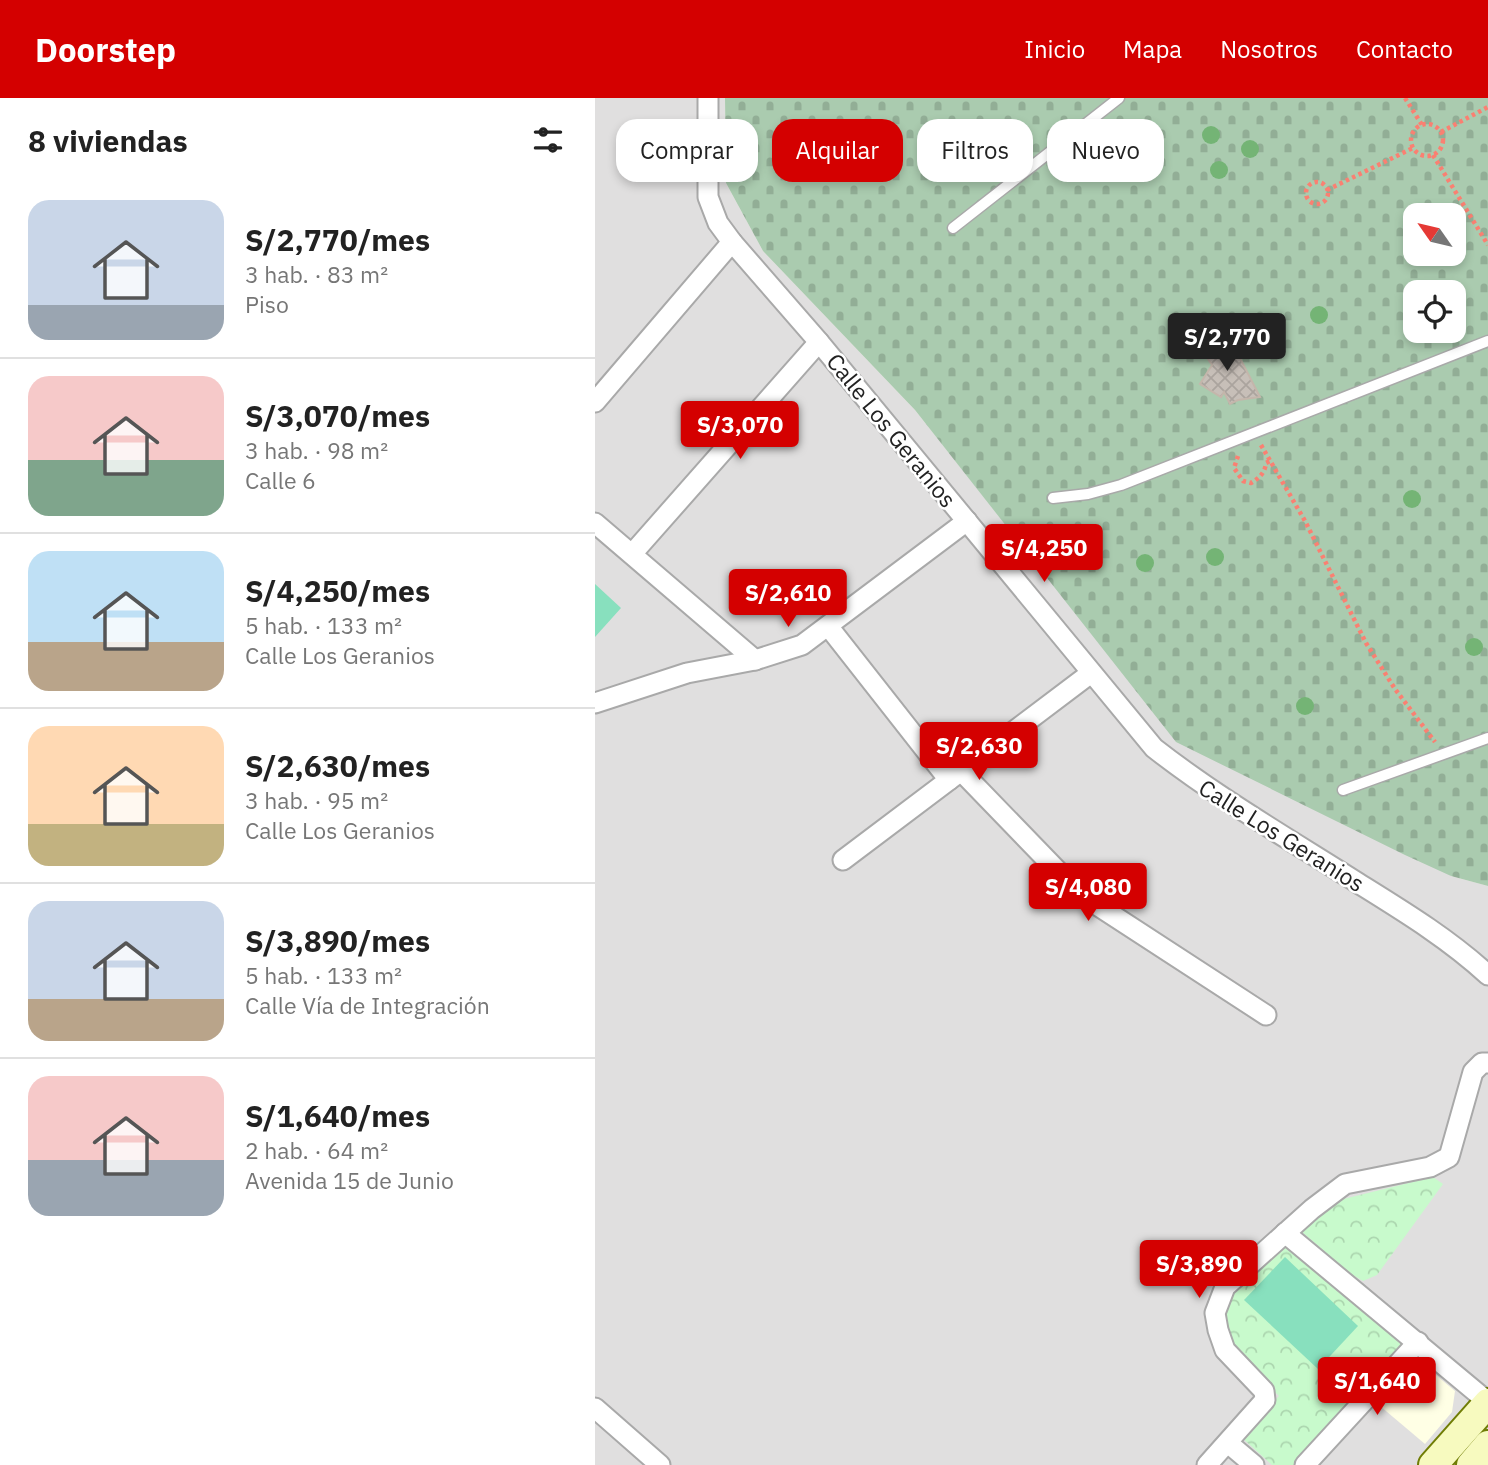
<!DOCTYPE html>
<html lang="es">
<meta charset="utf-8">
<style>
:root{--surface:#fff;--page:#f6f6f6;--text:#222;--muted:#767676;--line:#e0e0e0;--accent:#d40000}
body{margin:0;font-family:"IBM Plex Sans",sans-serif;background:var(--page);color:var(--text);height:100vh;display:flex;flex-direction:column;font-size:26px;white-space:nowrap}
*{box-sizing:border-box;margin:0}
p{font-size:23px;color:var(--muted)}
.icon{flex:none;width:38px;height:38px;fill:none;stroke:currentColor;stroke-width:2;stroke-linecap:round;stroke-linejoin:round}
.map{position:relative;flex:1;overflow:hidden}
.drawer{display:flex;flex-direction:column;background:var(--surface);width:595px}
.drawer>*{flex:none}
.banner{position:absolute;left:21px;top:21px;width:665px;height:63px;display:flex;gap:14px}
.needle{width:46px;rotate:304deg}
.tools{position:absolute;left:808px;top:105px;display:grid;gap:14px}
.tools a{display:grid;place-items:center;width:63px;height:63px;border-radius:14px;background:var(--surface);box-shadow:0 4px 10px #0003;font-size:35px}
.price{position:absolute;translate:-50% -60px;padding:0 16px;border-radius:7px;background:var(--accent);color:#fff;font-size:23px;line-height:46px;filter:drop-shadow(0 2px 4px #0008)}
.price::after{content:'';position:absolute;left:50%;top:42px;width:21px;height:16px;margin-left:-10px;background:inherit;clip-path:polygon(0 0,100% 0,50% 100%)}
.price.active{background:#222;color:#fff}
ul{padding:0;list-style:none}
li{display:flex;align-items:center;gap:21px;height:175px;padding:0 28px}
li+li{border-top:2px solid var(--line)}
li span{display:grid;place-items:center;flex:none;width:196px;height:140px;border-radius:21px;color:#555}
li>.icon{margin-inline-start:auto}
span .icon{width:84px;height:84px;fill:#fffc;stroke-width:1}
li b{font-size:30px}
h2{display:flex;justify-content:space-between;align-items:center;height:84px;padding:0 28px;font-size:30px}
.chip{padding:0 24px;border-radius:21px;background:var(--surface);box-shadow:0 4px 10px #0003;font-size:24px;line-height:63px}
.chip.active{background:var(--accent);color:#fff}
header{display:flex;align-items:center;gap:42px;box-sizing:border-box;height:98px;padding:0 35px;background:var(--accent);color:#fff}
header strong{font-size:33px}
nav{display:flex;gap:38px;margin-inline-start:auto;font-size:24px}
main{display:flex;flex:1;min-height:0}
.map>svg:first-child{display:block}
.residential{fill:#e0dfdf}
.education{fill:#ffffe5}
.cemetery{fill:url(#cemetery-stones);fill-rule:evenodd}
.park{fill:url(#park-crowns)}
.pitch{fill:#88e0be}
.building{fill:url(#building-cross-hatch);stroke:#c4b6ab;stroke-width:2}
.lines{fill:none;stroke-linecap:round;stroke-linejoin:round}
.lane-casing{stroke:#a9a9a9;stroke-width:13}
.street-casing{stroke:#a9a9a9;stroke-width:23}
.secondary-casing{stroke:#707d05;stroke-width:32}
.path{stroke:#fa8072;stroke-width:4.5;stroke-dasharray:3.5 3.5;stroke-linecap:butt}
.lane{stroke:#fff;stroke-width:10}
.street{stroke:#fff;stroke-width:19}
.secondary{stroke:#f7fabf;stroke-width:28}
.tree{fill:#74b475}
.labels{text-anchor:middle;dominant-baseline:central;stroke-width:5;stroke-linejoin:round;paint-order:stroke}
.street-label{font-size:23px;fill:#222;stroke:#fff}
</style>
<header>
<strong>Doorstep</strong>
<nav><a>Inicio</a><a>Mapa</a><a>Nosotros</a><a>Contacto</a></nav>
</header>
<main>
<section class="drawer">
<h2>8 viviendas<svg class="icon" aria-label="filters" viewBox="0 0 24 24"><path d="M4 7h16M4 17h16"/><circle cx="9" cy="7" r="2"/><circle cx="15" cy="17" r="2"/></svg></h2>
<ul>
<li><span style="background:linear-gradient(#c9d6e8 75%,#9aa5b1 0)"><svg class="icon" aria-label="home" viewBox="0 0 24 24"><path d="M3 11l9-7 9 7M6 9v11h12V9"/></svg></span><div><b>S/2,770/mes</b><p>3 hab. · 83 m²</p><p>Piso</p></div></li>
<li><span style="background:linear-gradient(#f6c9c9 60%,#7fa58c 0)"><svg class="icon" aria-label="home" viewBox="0 0 24 24"><path d="M3 11l9-7 9 7M6 9v11h12V9"/></svg></span><div><b>S/3,070/mes</b><p>3 hab. · 98 m²</p><p>Calle 6</p></div></li>
<li><span style="background:linear-gradient(#bfe0f5 65%,#b9a48a 0)"><svg class="icon" aria-label="home" viewBox="0 0 24 24"><path d="M3 11l9-7 9 7M6 9v11h12V9"/></svg></span><div><b>S/4,250/mes</b><p>5 hab. · 133 m²</p><p>Calle Los Geranios</p></div></li>
<li><span style="background:linear-gradient(#ffd9b3 70%,#c2b280 0)"><svg class="icon" aria-label="home" viewBox="0 0 24 24"><path d="M3 11l9-7 9 7M6 9v11h12V9"/></svg></span><div><b>S/2,630/mes</b><p>3 hab. · 95 m²</p><p>Calle Los Geranios</p></div></li>
<li><span style="background:linear-gradient(#c9d6e8 70%,#b9a48a 0)"><svg class="icon" aria-label="home" viewBox="0 0 24 24"><path d="M3 11l9-7 9 7M6 9v11h12V9"/></svg></span><div><b>S/3,890/mes</b><p>5 hab. · 133 m²</p><p>Calle Vía de Integración</p></div></li>
<li><span style="background:linear-gradient(#f6c9c9 60%,#9aa5b1 0)"><svg class="icon" aria-label="home" viewBox="0 0 24 24"><path d="M3 11l9-7 9 7M6 9v11h12V9"/></svg></span><div><b>S/1,640/mes</b><p>2 hab. · 64 m²</p><p>Avenida 15 de Junio</p></div></li>
</ul>
</section>
<div class="map">
<svg width="893" height="1367" viewBox="0 0 893 1367">
<defs>
<pattern id="cemetery-stones" width="16" height="16" patternUnits="userSpaceOnUse" patternTransform="scale(1.75)"><rect width="16" height="16" fill="#aacbaf"/><path d="M2 7V4a2 2 0 0 1 4 0v3zM10 15v-3a2 2 0 0 1 4 0v3z" fill="#92ae96"/></pattern>
<pattern id="park-crowns" width="20" height="18" patternUnits="userSpaceOnUse" patternTransform="scale(1.75)"><rect width="20" height="18" fill="#c8facc"/><path d="M2 6a3 3 0 1 1 6 0M12 15a3 3 0 1 1 6 0" fill="none" stroke="#acd6af"/></pattern>
<pattern id="building-cross-hatch" width="8" height="8" patternUnits="userSpaceOnUse" patternTransform="scale(1.75)"><rect width="8" height="8" fill="#c7bfb8"/><path d="M0 0l8 8M0 8l8-8" fill="none" stroke="#aba49e"/></pattern>
</defs>
<rect width="100%" height="100%" fill="#f2efe9"/>
<path class="residential" d="M0 0H130L131 85 168 153 320 312 450 476 856 778 893 788V1367H0Z"/>
<path class="education" d="M823 1262 860 1293 857 1314 830 1346 785 1308Z"/>
<path class="cemetery" d="M130 0H893V788L856 778 810 757 581 644 320 312 168 153 131 85ZM821 117H859V156H821ZM821 194H859V233H821Z"/>
<g class="park">
<path d="M838 1079 848 1086 782 1177 768 1183 756 1176 707 1134 708 1128 728 1106Z"/>
<path d="M691 1147 807 1241 808 1250 804 1258 699 1367H677L645 1338 684 1298 634 1251 628 1203Z"/>
</g>
<g class="pitch">
<path d="M0 486 26 510 0 539Z"/>
<path d="M690 1159 763 1228 723 1271 649 1202Z"/>
</g>
<path class="building" d="M624 239 645 260 665 299 643 302 635 306 629 294 626 299 605 286 617 267 606 251Z"/>
<g class="lines">
<defs>
<g id="lane">
<path d="M358 130 524 0"/>
<path d="M458 400 493 396 526 387 893 243"/>
<path d="M748 692 893 640"/>
</g>
<g id="street">
<path d="M113 0V99L123 125 137 144 224 244 559 650C623 700 694 741 763 785 808 813 854 841 893 877"/>
<path d="M0 304 137 144"/>
<path d="M0 425 160 562"/>
<path d="M37 456 224 244"/>
<path d="M233 528 354 682"/>
<path d="M0 605 92 575 160 562 207 547 372 423"/>
<path d="M366 673 485 796 671 917"/>
<path d="M248 762 496 575"/>
<path d="M690 1135 893 1304"/>
<path d="M0 1310 65 1367"/>
<path d="M633 1345 659 1367"/>
<path d="M612 1367 670 1302 669 1293 630 1252 623 1232 620 1215 630 1189 717 1111 750 1086 835 1069 854 1059 878 974 887 965H893"/>
<path d="M710 1367 823 1244"/>
</g>
<g id="secondary">
<path d="M838 1367 893 1305"/>
<path d="M876 1367 893 1347"/>
</g>
</defs>
<use href="#lane" class="lane-casing"/>
<use href="#street" class="street-casing"/>
<use href="#secondary" class="secondary-casing"/>
<g class="path">
<path d="M810 0 827 27"/>
<circle cx="832" cy="42" r="16"/>
<path d="M846 34 893 9"/>
<path d="M838 57 893 147"/>
<circle cx="722" cy="95" r="11"/>
<path d="M732 92 818 50"/>
<path d="M666 347 710 423 771 545 800 591 840 644"/>
<path d="M643 358 639 370 648 383 656 385C664 380 670 375 671 365L675 363"/>
</g>
<use href="#lane" class="lane"/>
<use href="#street" class="street"/>
<use href="#secondary" class="secondary"/>
</g>
<g class="tree">
<circle cx="616" cy="37" r="9"/>
<circle cx="655" cy="51" r="9"/>
<circle cx="624" cy="72" r="9"/>
<circle cx="724" cy="217" r="9"/>
<circle cx="817" cy="401" r="9"/>
<circle cx="620" cy="459" r="9"/>
<circle cx="550" cy="465" r="9"/>
<circle cx="879" cy="549" r="9"/>
<circle cx="710" cy="608" r="9"/>
</g>
<g class="labels">
<g class="street-label">
<text transform="translate(297 332) rotate(51)">Calle Los Geranios</text>
<text transform="translate(687 737) rotate(32)">Calle Los Geranios</text>
</g>
</g>
</svg>
<div class="tools">
<a><svg class="needle" viewBox="-14 -14 28 28"><path d="M0-13l5 13h-10z" fill="#e53935"/><path d="M0 13l5-13h-10z" fill="#767676"/></svg></a>
<a><svg class="icon" aria-label="locate" viewBox="0 0 24 24"><circle cx="12" cy="12" r="6"/><path d="M12 2v4M12 18v4M2 12h4M18 12h4"/></svg></a>
</div>
<b class="price active" style="left:632px;top:275px">S/2,770</b>
<b class="price" style="left:145px;top:363px">S/3,070</b>
<b class="price" style="left:449px;top:486px">S/4,250</b>
<b class="price" style="left:193px;top:531px">S/2,610</b>
<b class="price" style="left:384px;top:684px">S/2,630</b>
<b class="price" style="left:493px;top:825px">S/4,080</b>
<b class="price" style="left:604px;top:1202px">S/3,890</b>
<b class="price" style="left:782px;top:1319px">S/1,640</b>
<div class="banner">
<a class="chip">Comprar</a>
<a class="chip active">Alquilar</a>
<a class="chip">Filtros</a>
<a class="chip">Nuevo</a>
</div>
</div>
</main>
